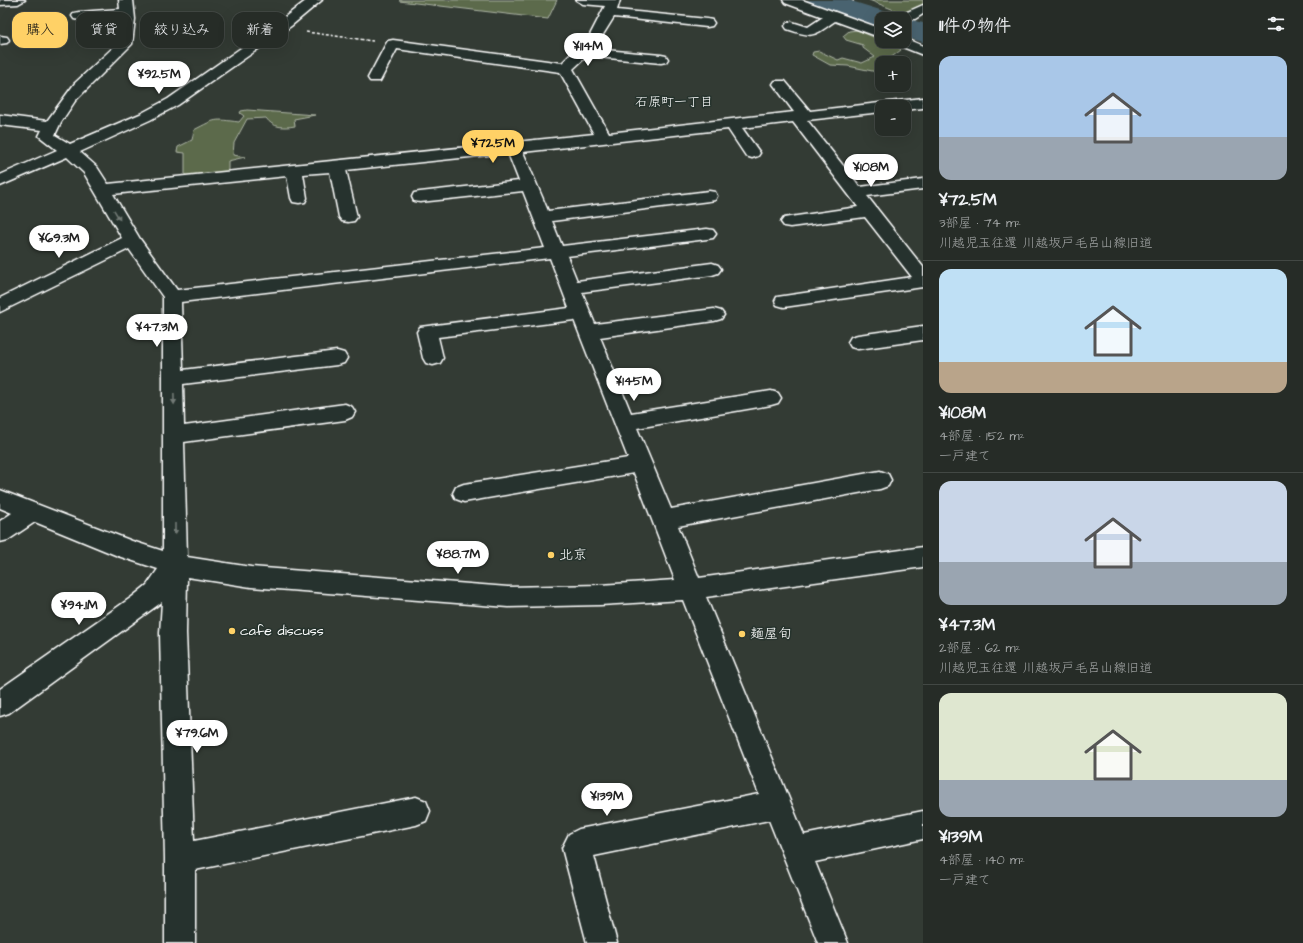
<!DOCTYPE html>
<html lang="ja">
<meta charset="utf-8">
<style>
:root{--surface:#262c27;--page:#323833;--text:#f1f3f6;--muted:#a4a7a7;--line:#424844;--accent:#ffd166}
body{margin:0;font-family:"Architects Daughter","Klee One",sans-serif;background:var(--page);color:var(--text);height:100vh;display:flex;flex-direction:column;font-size:15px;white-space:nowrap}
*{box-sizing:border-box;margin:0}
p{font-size:13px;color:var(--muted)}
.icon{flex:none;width:22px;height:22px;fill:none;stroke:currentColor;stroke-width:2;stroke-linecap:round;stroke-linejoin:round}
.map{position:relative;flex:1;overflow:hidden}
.sheet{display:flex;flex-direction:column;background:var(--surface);width:380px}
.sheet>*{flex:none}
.hud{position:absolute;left:12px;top:12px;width:380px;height:36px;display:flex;gap:8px}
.buttons{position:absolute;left:875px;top:12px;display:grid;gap:8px}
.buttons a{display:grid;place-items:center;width:36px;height:36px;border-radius:8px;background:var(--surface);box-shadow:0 4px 16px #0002,0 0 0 1px var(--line);font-size:20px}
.price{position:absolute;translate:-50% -34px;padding:0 9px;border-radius:14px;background:#fff;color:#222;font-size:13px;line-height:26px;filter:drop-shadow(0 1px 2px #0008)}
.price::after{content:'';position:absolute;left:50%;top:24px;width:12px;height:9px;margin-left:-6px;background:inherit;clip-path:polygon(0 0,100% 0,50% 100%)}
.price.selected{background:var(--accent);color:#111}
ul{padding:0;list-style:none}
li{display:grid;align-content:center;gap:8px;height:212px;padding:0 16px}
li+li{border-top:1px solid var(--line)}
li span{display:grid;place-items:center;height:124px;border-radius:12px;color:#555}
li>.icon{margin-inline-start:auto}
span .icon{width:72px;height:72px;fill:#fffc;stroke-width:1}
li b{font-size:17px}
h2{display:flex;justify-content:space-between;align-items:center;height:48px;padding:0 16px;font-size:17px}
.tag{padding:0 14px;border-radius:12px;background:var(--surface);box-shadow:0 4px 16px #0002,0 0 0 1px var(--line);font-size:14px;line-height:36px}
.tag.selected{background:var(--accent);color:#111}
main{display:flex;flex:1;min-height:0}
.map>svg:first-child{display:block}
.green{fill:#5c6b4c;stroke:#aeb5a6}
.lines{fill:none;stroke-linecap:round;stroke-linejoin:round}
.river{fill:#4a646f;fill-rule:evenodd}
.minor-casing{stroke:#fff;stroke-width:3}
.path{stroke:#fff;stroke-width:1.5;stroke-dasharray:3 2;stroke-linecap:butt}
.minor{fill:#26332d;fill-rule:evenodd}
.oneway{fill:#727a76}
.poi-dot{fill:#ffd166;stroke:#26332d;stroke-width:1.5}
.labels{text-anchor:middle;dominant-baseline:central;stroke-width:3;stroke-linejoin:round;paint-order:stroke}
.far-neighbourhood-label{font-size:13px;fill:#fff;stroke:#26332d}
.poi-label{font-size:14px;fill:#fff;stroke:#26332d;text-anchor:start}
</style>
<main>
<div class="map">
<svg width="923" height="943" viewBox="0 0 923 943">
<rect width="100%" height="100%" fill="#333b34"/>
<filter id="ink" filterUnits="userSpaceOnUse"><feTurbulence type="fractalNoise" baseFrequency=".025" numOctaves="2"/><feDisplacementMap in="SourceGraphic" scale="8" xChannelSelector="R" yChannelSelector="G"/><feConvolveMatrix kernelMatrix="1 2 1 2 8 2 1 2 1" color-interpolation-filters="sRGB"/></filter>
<g filter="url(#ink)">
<g class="green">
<path d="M400 0H557L548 19 399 1Z"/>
<path d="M869 0H923V6L907 15Z"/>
<path d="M857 30 899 48 901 50 889 59 898 63H882V73L848 66 830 65 812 55 813 52 819 51 838 60 843 58 862 63 875 57 863 48V45L846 40 843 36 849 31Z"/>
<path d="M247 110 315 115 294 119 295 126C284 128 273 128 266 118L247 119 234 143 233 155 245 157 228 161V175L185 176V153L177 152 178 147 192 140 194 130C217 118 214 119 239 122L244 116 240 113 241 111Z"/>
</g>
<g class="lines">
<g class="river">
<path d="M803 0H848L893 14 896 19H882V29L808 6Z"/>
<path d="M904 18 923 23V42L904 37V19H900Z"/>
</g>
<defs>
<g id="minor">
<path d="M0 0H25L18 4 0 5Z"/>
<path d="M119 0H133L135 19 132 44 75 101 61 122 55 135 70 144 140 114 168 99 281 20 307 0H322L291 26 178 105 150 120 80 152 97 167 108 184 594 134 560 72 397 49 380 81H370L368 78 386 44 388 41 393 40 562 63 590 35 605 6 583 4 576 0H620L617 10 707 19 712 20 714 23 712 26 707 27 614 17 594 49 661 55 666 56 668 59 666 62 661 63 587 56 573 69 609 133 794 112 773 84 775 81H785L810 111 923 98V108L904 110V107H882V112L807 120 860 187 923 179V189L867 196 923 267V287L784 307 777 305 775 301 777 297 912 277 865 217 790 227 784 226 781 222 784 218 790 217 858 207 793 122 742 128 760 153 758 156 752 158 746 156 728 129 523 152 548 211 709 191 715 192 717 196 715 200 709 201 552 221 562 246 707 229 713 230 716 234 713 238 707 239 567 256 577 281 712 263 718 265 721 269 718 273 712 275 582 292 595 324 714 309 721 311 724 315 721 319 714 321 600 337 631 413 771 391 778 393 781 398 778 403 771 405 637 428 671 509 880 471 888 474 891 480 888 486 880 489 678 526 699 578 923 547V567L706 597 804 835 923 811V839L815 862 848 943H818L769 820 594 856 617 943H587L562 848 569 834 579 829 759 794 683 600 600 605 508 607 251 587 187 577 186 633 194 841 416 797 426 801 430 811 426 821 416 825 195 870V943H165V858L160 633 162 602 9 713 0 716V689L132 597 147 585 158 569 118 556 35 522 8 540 0 542V521L12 513 0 508V490L132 541 163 551V297L129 249 0 312V298L122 238 84 173 67 157 0 186V175L57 150 39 136 42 130 0 125V115L47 121 75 83 118 43 121 17 79 20 74 19 72 16 74 13 79 12 120 9ZM508 153 519 181 420 192 414 193 412 197 414 201 420 202 523 191 545 248 177 290 140 239 113 194 287 176 291 198 293 202 299 203 305 202 307 198 303 174 330 172 339 217 342 221 348 222 354 221 357 217 346 170ZM550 258 569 308 420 327 417 332 423 358 426 363 433 365 440 363 443 358 438 337 574 320 628 458 464 484 456 487 453 493 456 499 464 502 634 473 675 580 600 585 508 587 251 567 187 557 184 442 345 420 352 417 355 412 352 407 345 404 184 426 183 384 337 365 344 363 347 358 344 353 337 351 183 370 181 302Z"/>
<path d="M783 0H802L882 29V38L835 21C812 37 814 38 787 29L785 26 787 23 792 22 808 27 823 17 785 3Z"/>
<path d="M923 5V14L915 19H905L903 16 905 13Z"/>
<path d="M0 36 7 37 9 40 7 43 0 44Z"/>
<path d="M904 38 923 46V55L895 44 893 41H904Z"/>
<path d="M923 326V340L858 349 851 347 848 342 851 337 858 335Z"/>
</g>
</defs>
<use href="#minor" class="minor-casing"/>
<g class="path">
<path d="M852 0 854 1"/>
<path d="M306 32 373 41"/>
</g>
<use href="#minor" class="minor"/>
</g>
<defs><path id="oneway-solid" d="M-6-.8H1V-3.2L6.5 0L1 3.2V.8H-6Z"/></defs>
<g class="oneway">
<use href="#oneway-solid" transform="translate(117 215) rotate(59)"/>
<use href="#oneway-solid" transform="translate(174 399) rotate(89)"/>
<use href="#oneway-solid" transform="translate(175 529) rotate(90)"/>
</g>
</g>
<g class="poi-dot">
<circle cx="551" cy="555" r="4"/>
<circle cx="232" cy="631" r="4"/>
<circle cx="742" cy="634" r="4"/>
</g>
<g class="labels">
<g class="far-neighbourhood-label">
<text x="674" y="102">石原町一丁目</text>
</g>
<g class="poi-label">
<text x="559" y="555">北京</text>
<text x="240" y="631">cafe discuss</text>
<text x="750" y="634">麺屋旬</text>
</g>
</g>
</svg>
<div class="buttons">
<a><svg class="icon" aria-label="layers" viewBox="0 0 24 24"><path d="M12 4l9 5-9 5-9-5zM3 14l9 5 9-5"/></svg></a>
<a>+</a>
<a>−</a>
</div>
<b class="price" style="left:588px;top:67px">¥114M</b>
<b class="price" style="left:159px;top:95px">¥92.5M</b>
<b class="price selected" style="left:493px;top:164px">¥72.5M</b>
<b class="price" style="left:871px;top:188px">¥108M</b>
<b class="price" style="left:59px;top:259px">¥69.3M</b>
<b class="price" style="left:157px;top:348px">¥47.3M</b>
<b class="price" style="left:634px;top:402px">¥145M</b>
<b class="price" style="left:458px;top:575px">¥88.7M</b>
<b class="price" style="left:79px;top:626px">¥94.1M</b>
<b class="price" style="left:197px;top:754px">¥79.6M</b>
<b class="price" style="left:607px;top:817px">¥139M</b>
<div class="hud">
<a class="tag selected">購入</a>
<a class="tag">賃貸</a>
<a class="tag">絞り込み</a>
<a class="tag">新着</a>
</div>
</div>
<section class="sheet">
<h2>11件の物件<svg class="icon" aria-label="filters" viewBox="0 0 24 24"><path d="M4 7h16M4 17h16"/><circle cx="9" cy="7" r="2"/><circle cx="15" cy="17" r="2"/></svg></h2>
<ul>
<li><span style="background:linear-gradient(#a9c7e8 65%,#9aa5b1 0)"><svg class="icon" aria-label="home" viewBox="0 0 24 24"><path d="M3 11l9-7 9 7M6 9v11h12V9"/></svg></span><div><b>¥72.5M</b><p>3部屋 · 74 m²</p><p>川越児玉往還 川越坂戸毛呂山線旧道</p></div></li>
<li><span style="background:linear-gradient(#bfe0f5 75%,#b9a48a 0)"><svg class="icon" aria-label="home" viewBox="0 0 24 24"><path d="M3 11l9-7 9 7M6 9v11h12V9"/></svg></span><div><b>¥108M</b><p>4部屋 · 152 m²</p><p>一戸建て</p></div></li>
<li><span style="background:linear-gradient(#c9d6e8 65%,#9aa5b1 0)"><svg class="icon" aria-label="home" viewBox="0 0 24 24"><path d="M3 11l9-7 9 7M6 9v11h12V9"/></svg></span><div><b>¥47.3M</b><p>2部屋 · 62 m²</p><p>川越児玉往還 川越坂戸毛呂山線旧道</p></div></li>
<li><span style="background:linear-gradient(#dfe7d0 70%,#9aa5b1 0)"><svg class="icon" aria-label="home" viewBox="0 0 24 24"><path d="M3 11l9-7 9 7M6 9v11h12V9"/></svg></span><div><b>¥139M</b><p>4部屋 · 140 m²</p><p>一戸建て</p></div></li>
</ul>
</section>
</main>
